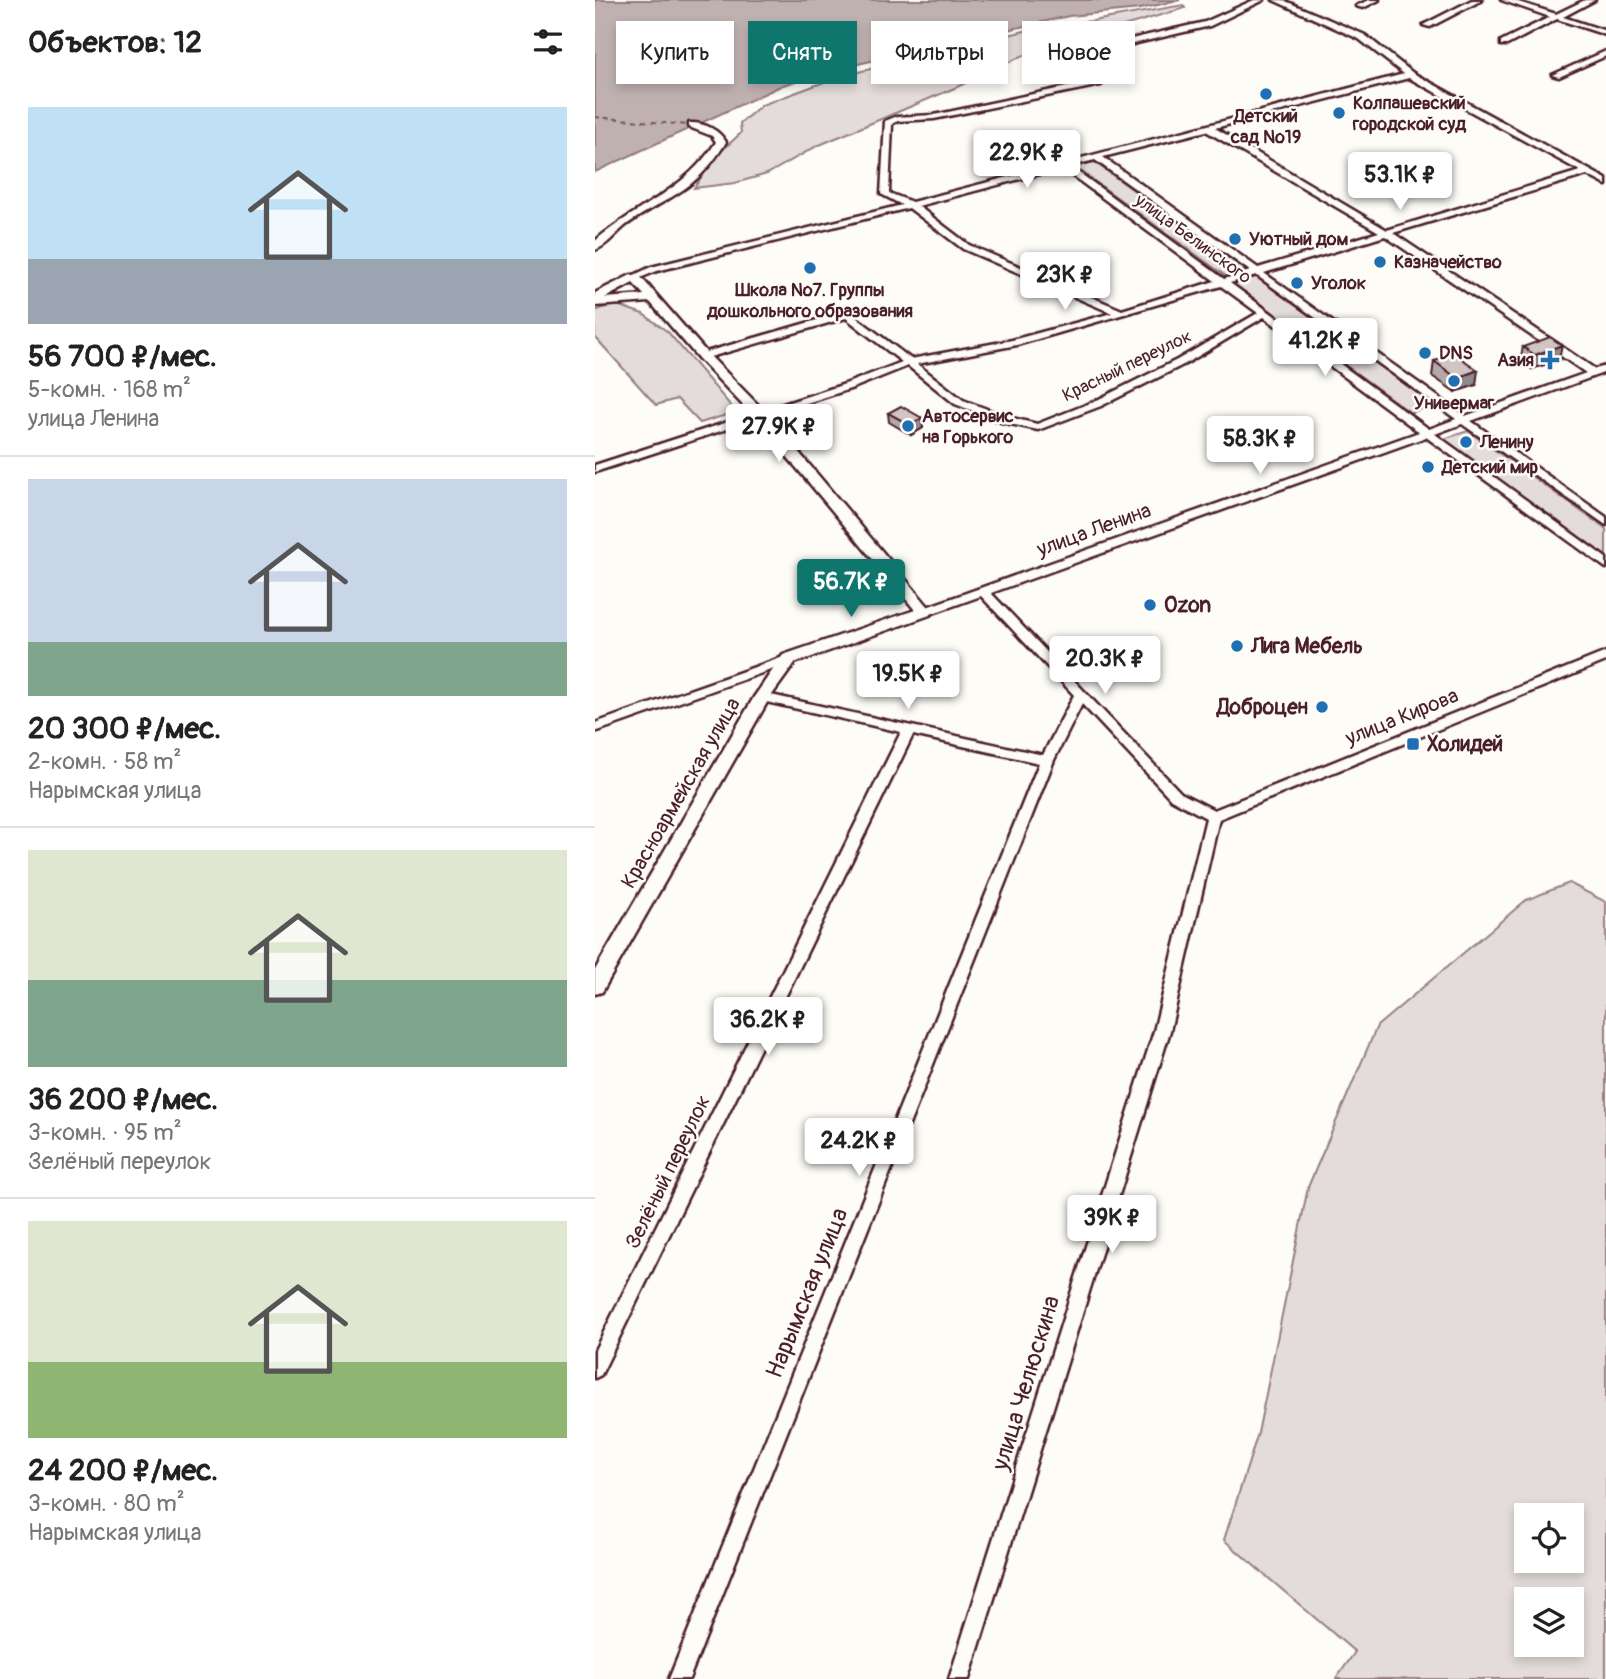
<!DOCTYPE html>
<html lang="ru">
<meta charset="utf-8">
<style>
:root{--surface:#fff;--page:#f2f2f2;--text:#222;--muted:#767676;--line:#e0e0e0;--accent:#0f766e}
body{margin:0;font-family:Pangolin,sans-serif;background:var(--page);color:var(--text);height:100vh;display:flex;flex-direction:column;font-size:26px;white-space:nowrap}
*{box-sizing:border-box;margin:0}
p{font-size:23px;color:var(--muted)}
.icon{flex:none;width:38px;height:38px;fill:none;stroke:currentColor;stroke-width:2;stroke-linecap:round;stroke-linejoin:round}
.map{position:relative;flex:1;overflow:hidden}
.sheet{display:flex;flex-direction:column;background:var(--surface);width:595px}
.sheet>*{flex:none}
.guide{position:absolute;left:21px;top:21px;width:665px;height:63px;display:flex;gap:14px}
.tools{position:absolute;left:919px;top:1503px;display:grid;gap:14px}
.tools a{display:grid;place-items:center;width:70px;height:70px;border-radius:0px;background:var(--surface);box-shadow:0 4px 10px #0003;font-size:35px}
.price{position:absolute;translate:-50% -60px;padding:0 16px;border-radius:7px;background:#fff;color:#222;font-size:23px;line-height:46px;filter:drop-shadow(0 2px 4px #0008)}
.price::after{content:'';position:absolute;left:50%;top:42px;width:21px;height:16px;margin-left:-10px;background:inherit;clip-path:polygon(0 0,100% 0,50% 100%)}
.price.active{background:var(--accent);color:#fff}
ul{padding:0;list-style:none}
li{display:grid;align-content:center;gap:14px;height:371px;padding:0 28px}
li+li{border-top:2px solid var(--line)}
li span{display:grid;place-items:center;height:217px;border-radius:0px;color:#555}
li>.icon{margin-inline-start:auto}
span .icon{width:126px;height:126px;fill:#fffc;stroke-width:1}
li b{font-size:30px}
h2{display:flex;justify-content:space-between;align-items:center;height:84px;padding:0 28px;font-size:30px}
.pill{padding:0 24px;border-radius:0px;background:var(--surface);box-shadow:0 4px 10px #0003;font-size:24px;line-height:63px}
.pill.active{background:var(--accent);color:#fff}
main{display:flex;flex:1;min-height:0}
.map>svg:first-child{display:block}
.green{fill:#e3dcda;stroke:#967e82;stroke-width:2;fill-rule:evenodd}
.water{fill:#c0b1b1;stroke:#91777b;stroke-width:2}
.lines{fill:none;stroke-linecap:round;stroke-linejoin:round}
.ferry{stroke:#73525a;stroke-width:2;stroke-dasharray:5 4.5;stroke-linecap:butt}
.minor-casing{stroke:#4a1f2b;stroke-width:5}
.major-casing{stroke:#4a1f2b;stroke-width:5}
.minor{fill:#fdfcf7;fill-rule:evenodd}
.major{fill:#fdfcf7;fill-rule:evenodd}
.wall{fill:#b3a9a9;stroke:#4a1f2b;stroke-width:2}
.shaded-wall{fill:#928a89;stroke:#4a1f2b;stroke-width:2}
.building{fill:#d0c5c4;stroke:#4a1f2b;stroke-width:2}
.poi-dot{fill:#1f6fb2;stroke:#fdfcf7;stroke-width:2.5}
.labels{text-anchor:middle;dominant-baseline:central;stroke-width:5;stroke-linejoin:round;paint-order:stroke}
.far-poi-label{font-size:18px;font-weight:bold;fill:#4a1f2b;stroke:#fdfcf7;text-anchor:start}
.far-street-label{font-size:18px;fill:#4a1f2b;stroke:#fdfcf7}
.street-label{font-size:21px;fill:#4a1f2b;stroke:#fdfcf7}
.poi-label{font-size:21px;font-weight:bold;fill:#4a1f2b;stroke:#fdfcf7;text-anchor:start}
.near-street-label{font-size:24px;fill:#4a1f2b;stroke:#fdfcf7}
</style>
<main>
<section class="sheet">
<h2>Объектов: 12<svg class="icon" aria-label="filters" viewBox="0 0 24 24"><path d="M4 7h16M4 17h16"/><circle cx="9" cy="7" r="2"/><circle cx="15" cy="17" r="2"/></svg></h2>
<ul>
<li><span style="background:linear-gradient(#bfe0f5 70%,#9aa5b1 0)"><svg class="icon" aria-label="home" viewBox="0 0 24 24"><path d="M3 11l9-7 9 7M6 9v11h12V9"/></svg></span><div><b>56 700 ₽/мес.</b><p>5-комн. · 168 m²</p><p>улица Ленина</p></div></li>
<li><span style="background:linear-gradient(#c9d6e8 75%,#7fa58c 0)"><svg class="icon" aria-label="home" viewBox="0 0 24 24"><path d="M3 11l9-7 9 7M6 9v11h12V9"/></svg></span><div><b>20 300 ₽/мес.</b><p>2-комн. · 58 m²</p><p>Нарымская улица</p></div></li>
<li><span style="background:linear-gradient(#dfe7d0 60%,#7fa58c 0)"><svg class="icon" aria-label="home" viewBox="0 0 24 24"><path d="M3 11l9-7 9 7M6 9v11h12V9"/></svg></span><div><b>36 200 ₽/мес.</b><p>3-комн. · 95 m²</p><p>Зелёный переулок</p></div></li>
<li><span style="background:linear-gradient(#dfe7d0 65%,#8fb573 0)"><svg class="icon" aria-label="home" viewBox="0 0 24 24"><path d="M3 11l9-7 9 7M6 9v11h12V9"/></svg></span><div><b>24 200 ₽/мес.</b><p>3-комн. · 80 m²</p><p>Нарымская улица</p></div></li>
</ul>
</section>
<div class="map">
<svg width="1011" height="1679" viewBox="0 0 1011 1679">
<rect width="100%" height="100%" fill="#fdfcf7"/>
<filter id="ink" filterUnits="userSpaceOnUse"><feTurbulence type="fractalNoise" baseFrequency=".0143" numOctaves="2"/><feDisplacementMap in="SourceGraphic" scale="14" xChannelSelector="R" yChannelSelector="G"/><feConvolveMatrix kernelMatrix="1 2 1 2 8 2 1 2 1" color-interpolation-filters="sRGB"/></filter>
<g filter="url(#ink)">
<g class="green">
<path d="M588 5 590 8 427 56 362 87 222 146 172 174 140 183 99 188 120 157 146 133 145 123 167 105 243 77 454 25 498 21Z"/>
<path d="M499 162 652 271 632 277 480 167Z"/>
<path d="M661 277 839 405 816 413 639 284Z"/>
<path d="M19 304 48 314 73 332 141 412 105 423 82 399 61 405 0 337V311Z"/>
<path d="M873 431 1011 529V556L848 439Z"/>
<path d="M974 883 1011 902V1679H741L760 1652 629 1540 663 1433 713 1187 782 1026 931 900ZM931 1516H976V1561H931ZM931 1600H976V1645H931Z"/>
</g>
<path class="water" d="M0 0H585L545 9 474 16 254 66 188 85 0 172Z"/>
<g class="lines">
<path class="ferry" d="M0 117 93 125"/>
<defs>
<g id="minor">
<path d="M659 0H669L615 26 529 46 520 53 518 61 524 72 506 85 339 119 302 121 297 124 294 193 317 202 809 74 764 39 678 0H688L770 35 818 73 1011 179V185L992 175 798 233 1000 369 1011 366V372L876 421 1011 517V525L867 424 840 434 1011 558V568L831 437 396 593 586 793 619 810 1011 652V661L624 819 575 1031 374 1679H354L559 1031 611 818 576 799 487 704 459 760 94 1679H74L444 763 318 735 6 1375 0 1378V1350L306 732 167 701 161 697 167 693 448 755 479 695 386 596 330 616 324 612 326 609 824 432 669 317 590 364 506 406 443 430 406 422 360 404 313 366 258 388 0 472V465L250 384 307 362 251 318 108 359 103 356 104 354 253 311 316 359 417 340 517 313 368 249 314 208 62 271 40 280 35 277 56 267 307 205 286 194 290 121 300 117 339 115 500 81 516 71 510 61 513 50 523 42 610 22ZM814 78 985 171 792 230 620 128ZM611 131 784 232 663 268 508 157ZM500 160 655 271 629 279 475 166ZM467 168 620 281 527 310 374 245 323 206ZM790 236 991 373 870 416 669 273ZM661 275 861 419 834 429 635 283ZM626 286 663 313 582 360 498 402 442 424 413 417 368 400 322 364 422 345Z"/>
<path d="M774 0H784L768 8 761 6Z"/>
<path d="M877 0H887L835 27 828 25Z"/>
<path d="M906 0H917L961 14 990 0H1000L968 17 1011 31V35L962 19 912 45H906V41L955 17Z"/>
<path d="M1011 51V56L964 77 957 75Z"/>
<path d="M194 655 198 656 200 659 198 662 0 732V723Z"/>
</g>
<g id="major">
<path d="M94 123C109 122 124 130 131 142 99 194 75 194 30 226 20 234 12 246 0 250V241C43 204 89 192 121 142L117 136 94 127Z"/>
<path d="M36 275H44L112 353 170 412 338 612 335 615 200 663 174 699 7 992 0 994V970L159 697 188 655 320 610 160 418 104 359 55 302 0 306V293ZM38 283 49 295 10 298Z"/>
</g>
</defs>
<use href="#minor" class="minor-casing"/>
<use href="#major" class="major-casing"/>
<use href="#minor" class="minor"/>
<use href="#major" class="major"/>
</g>
<g class="wall">
<path d="M928 347 964 360 937 369 925 361Z"/>
<path d="M839 361 881 385 860 392 837 376Z"/>
<path d="M293 413 327 418 328 428 316 435 294 422Z"/>
</g>
<g class="shaded-wall">
<path d="M967 345 964 360 937 369 940 355Z"/>
<path d="M883 370 881 385 860 392 862 378Z"/>
<path d="M327 418 328 428 316 435 315 425Z"/>
</g>
<g class="building">
<path d="M955 337 967 345 940 355 928 347Z"/>
<path d="M860 354 883 370 862 378 839 361Z"/>
<path d="M306 406 327 418 315 425 293 413Z"/>
</g>
</g>
<g class="poi-dot">
<circle cx="671" cy="94" r="7"/>
<circle cx="744" cy="113" r="7"/>
<circle cx="640" cy="239" r="7"/>
<circle cx="785" cy="262" r="7"/>
<circle cx="215" cy="268" r="7"/>
<circle cx="702" cy="283" r="7"/>
<circle cx="830" cy="353" r="7"/>
<path d="M951.5 349.5h7v7h7v7h-7v7h-7v-7h-7v-7h7z"/>
<circle cx="859" cy="381" r="7"/>
<circle cx="313" cy="426" r="7"/>
<circle cx="871" cy="442" r="7"/>
<circle cx="833" cy="467" r="7"/>
<circle cx="555" cy="605" r="7"/>
<circle cx="642" cy="646" r="7"/>
<circle cx="727" cy="707" r="7"/>
<rect x="811" y="737" width="14" height="14" rx="3.5"/>
</g>
<g class="labels">
<g class="far-poi-label">
<text x="758" y="103">Колпашевский<tspan x="758" dy="21">городской суд</tspan></text>
<text x="671" y="116" text-anchor="middle">Детский<tspan x="671" dy="21">сад №19</tspan></text>
<text x="654" y="239">Уютный дом</text>
<text x="799" y="262">Казначейство</text>
<text x="716" y="283">Уголок</text>
<text x="215" y="290" text-anchor="middle">Школа №7. Группы<tspan x="215" dy="21">дошкольного образования</tspan></text>
<text x="844" y="353">DNS</text>
<text x="939" y="360" text-anchor="end">Азия</text>
<text x="859" y="403" text-anchor="middle">Универмаг</text>
<text x="327" y="416">Автосервис<tspan x="327" dy="21">на Горького</tspan></text>
<text x="885" y="442">Ленину</text>
<text x="847" y="467">Детский мир</text>
</g>
<g class="far-street-label">
<text transform="translate(598 239) rotate(36)">улица Белинского</text>
<text transform="translate(532 366) rotate(-26)">Красный переулок</text>
</g>
<g class="street-label">
<text transform="translate(499 530) rotate(-20)">улица Ленина</text>
<text transform="translate(807 717) rotate(-22)">улица Кирова</text>
<text transform="translate(86 793) rotate(-60)">Красноармейская улица</text>
<text transform="translate(73 1172) rotate(-64)">Зелёный переулок</text>
</g>
<g class="poi-label">
<text x="569" y="605">Ozon</text>
<text x="656" y="646">Лига Мебель</text>
<text x="713" y="707" text-anchor="end">Доброцен</text>
<text x="832" y="744">Холидей</text>
</g>
<g class="near-street-label">
<text transform="translate(212 1293) rotate(-68)">Нарымская улица</text>
<text transform="translate(431 1383) rotate(-73)">улица Челюскина</text>
</g>
</g>
</svg>
<div class="tools">
<a><svg class="icon" aria-label="locate" viewBox="0 0 24 24"><circle cx="12" cy="12" r="6"/><path d="M12 2v4M12 18v4M2 12h4M18 12h4"/></svg></a>
<a><svg class="icon" aria-label="layers" viewBox="0 0 24 24"><path d="M12 4l9 5-9 5-9-5zM3 14l9 5 9-5"/></svg></a>
</div>
<b class="price" style="left:432px;top:190px">22.9K ₽</b>
<b class="price" style="left:805px;top:212px">53.1K ₽</b>
<b class="price" style="left:470px;top:312px">23K ₽</b>
<b class="price" style="left:730px;top:378px">41.2K ₽</b>
<b class="price" style="left:184px;top:464px">27.9K ₽</b>
<b class="price" style="left:665px;top:476px">58.3K ₽</b>
<b class="price active" style="left:256px;top:619px">56.7K ₽</b>
<b class="price" style="left:510px;top:696px">20.3K ₽</b>
<b class="price" style="left:313px;top:711px">19.5K ₽</b>
<b class="price" style="left:173px;top:1057px">36.2K ₽</b>
<b class="price" style="left:264px;top:1178px">24.2K ₽</b>
<b class="price" style="left:517px;top:1255px">39K ₽</b>
<div class="guide">
<a class="pill">Купить</a>
<a class="pill active">Снять</a>
<a class="pill">Фильтры</a>
<a class="pill">Новое</a>
</div>
</div>
</main>
